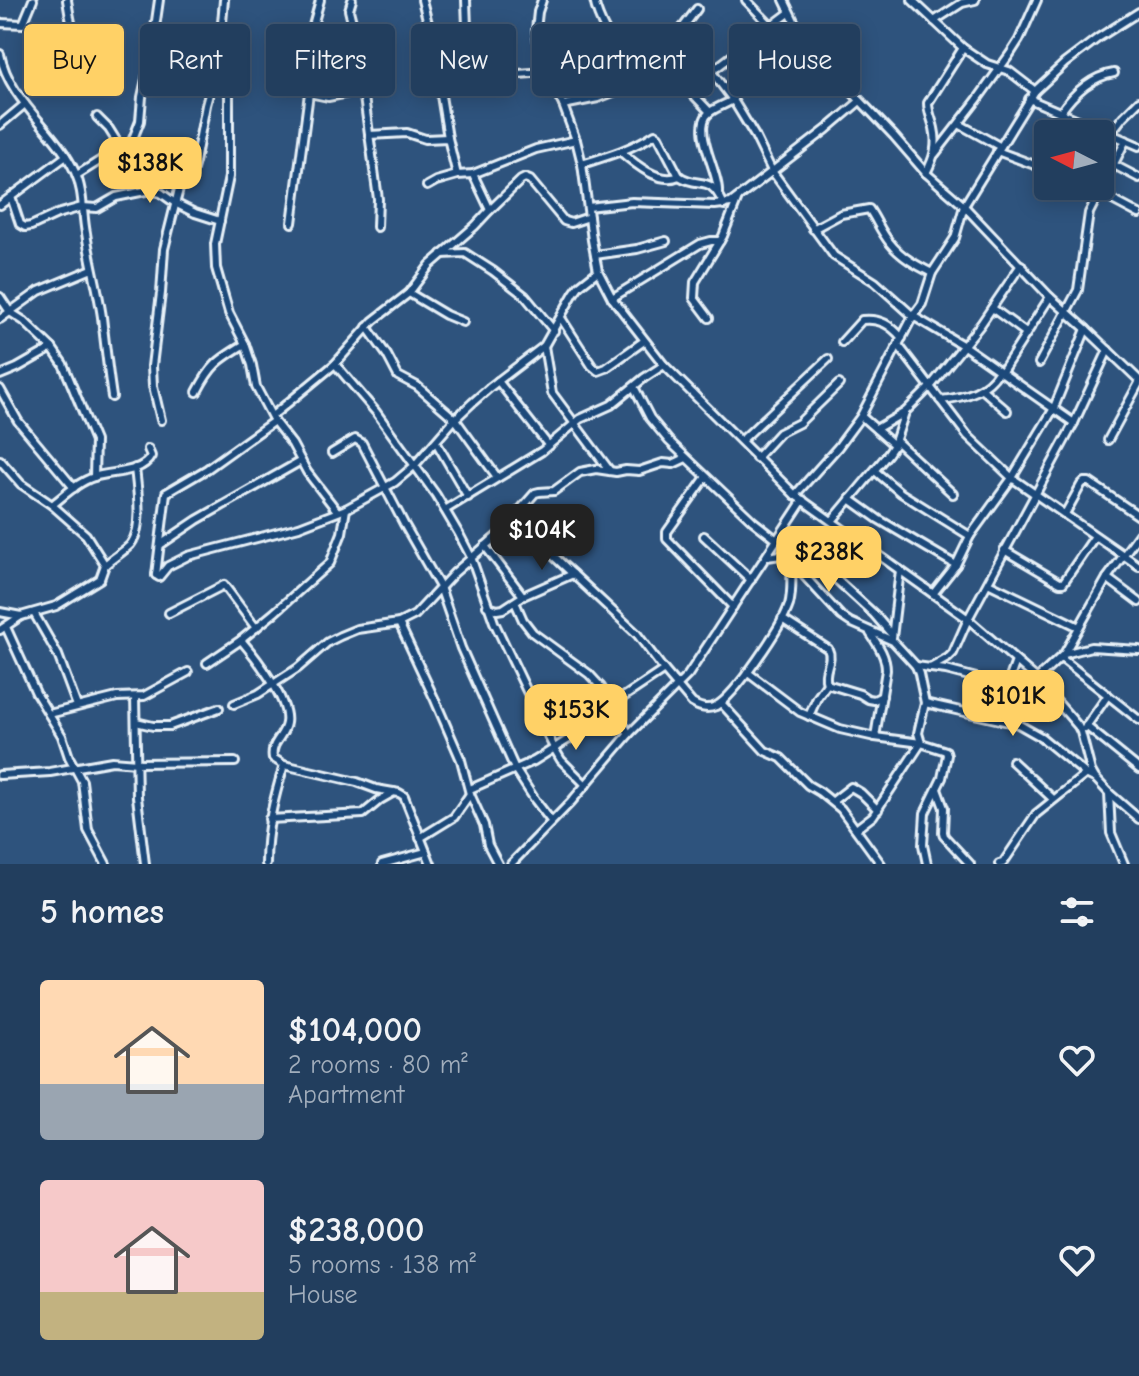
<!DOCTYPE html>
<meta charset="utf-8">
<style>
:root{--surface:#223e5e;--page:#2a4564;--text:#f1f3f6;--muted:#a2aebc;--line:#3f5773;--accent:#ffd166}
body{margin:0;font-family:"Comic Neue",sans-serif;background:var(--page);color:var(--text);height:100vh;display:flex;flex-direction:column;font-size:30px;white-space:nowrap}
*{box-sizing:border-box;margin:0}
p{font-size:26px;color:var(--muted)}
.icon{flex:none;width:44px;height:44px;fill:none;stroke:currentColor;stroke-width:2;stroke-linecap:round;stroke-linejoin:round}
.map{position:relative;height:864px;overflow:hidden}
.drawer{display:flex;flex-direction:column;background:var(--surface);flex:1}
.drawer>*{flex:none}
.banner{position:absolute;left:24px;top:24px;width:1092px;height:72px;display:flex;gap:16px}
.needle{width:52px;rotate:276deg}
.controls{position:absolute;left:1034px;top:120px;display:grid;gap:16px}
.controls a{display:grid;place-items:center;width:80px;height:80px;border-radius:8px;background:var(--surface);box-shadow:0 4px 20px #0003,0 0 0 2px var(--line);font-size:40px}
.price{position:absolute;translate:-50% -68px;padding:0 18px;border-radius:16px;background:var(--accent);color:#111;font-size:26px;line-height:52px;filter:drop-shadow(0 2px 4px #0008)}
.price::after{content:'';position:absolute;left:50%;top:48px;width:24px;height:18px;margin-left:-12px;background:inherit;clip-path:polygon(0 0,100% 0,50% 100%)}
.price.selected{background:#222;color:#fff}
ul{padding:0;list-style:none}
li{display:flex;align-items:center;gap:24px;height:200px;padding:0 40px}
li span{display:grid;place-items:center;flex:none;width:224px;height:160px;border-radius:8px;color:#555}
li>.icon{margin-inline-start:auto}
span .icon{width:96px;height:96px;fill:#fffc;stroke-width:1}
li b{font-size:34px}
h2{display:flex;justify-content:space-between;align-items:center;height:96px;padding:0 40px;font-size:34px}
.tag{padding:0 28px;border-radius:8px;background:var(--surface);box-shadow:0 4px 20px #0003,0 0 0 2px var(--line);font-size:28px;line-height:72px}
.tag.selected{background:var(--accent);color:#111}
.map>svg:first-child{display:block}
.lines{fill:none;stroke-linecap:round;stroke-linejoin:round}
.minor-casing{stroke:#e8f1f8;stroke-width:12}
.minor{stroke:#1f4a7a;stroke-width:6}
</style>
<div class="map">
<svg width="1139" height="864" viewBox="0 0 1139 864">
<rect width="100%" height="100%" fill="#2e537d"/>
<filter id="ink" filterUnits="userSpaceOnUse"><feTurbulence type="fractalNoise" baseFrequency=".0125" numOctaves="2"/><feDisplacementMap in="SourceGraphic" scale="16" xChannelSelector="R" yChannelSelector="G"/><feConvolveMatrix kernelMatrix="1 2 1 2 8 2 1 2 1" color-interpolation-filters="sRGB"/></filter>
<g filter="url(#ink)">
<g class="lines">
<defs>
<g id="minor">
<path d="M67 0C71 26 74 48 95 65"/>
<path d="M352 0 349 10 361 58 363 90 378 199 377 227"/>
<path d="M422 0 431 35 448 138"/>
<path d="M466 0 468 55 471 62 504 75 546 72"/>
<path d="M542 0 538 12 536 30 539 49 546 72 563 105 576 140 582 164 592 240 598 271 612 298 664 365 795 495 968 619 1037 679 1078 726 1081 732 1091 771 1095 778 1109 793 1111 833 1124 864"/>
<path d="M594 0C599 27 623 59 637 83"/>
<path d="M746 0 772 27"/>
<path d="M784 0 797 27 830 69 894 136 926 173 964 206 1050 297 1086 329 1139 380"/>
<path d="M912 0 963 48 987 64 1009 71 1035 91"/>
<path d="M934 21 962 3 975 0"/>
<path d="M0 23 23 24 33 0"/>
<path d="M222 33 229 71V177L215 244 216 268 229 313 245 344 252 365 256 387 274 421 292 444 307 472 337 511"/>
<path d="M676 37 696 51 733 100 755 136 772 171 834 256 875 282 913 316 964 346 1074 423"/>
<path d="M0 54C9 101 56 130 75 172 84 191 82 213 86 233 90 261 98 289 102 317 105 344 108 370 112 397"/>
<path d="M651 69 673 78 687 88 710 112"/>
<path d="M712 71 789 13"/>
<path d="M309 93 328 97 363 90"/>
<path d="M1029 99 1139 146"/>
<path d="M563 105 598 98 637 83 651 69 697 9"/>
<path d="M1060 113C1073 94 1090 77 1114 73"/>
<path d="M97 117 109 129 122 150"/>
<path d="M959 124 999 146"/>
<path d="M0 125 25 104"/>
<path d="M1110 134 1123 117 1139 101"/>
<path d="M369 135 407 133 425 139 448 138 457 175 473 174 536 149 576 140"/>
<path d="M129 149 140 121 142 97 151 56 159 0"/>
<path d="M997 151 1048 170"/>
<path d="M621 152C635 164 660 185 679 176 701 190 709 172 724 205"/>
<path d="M935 154 977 100 1010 54 1019 40 1037 0"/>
<path d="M582 164C608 156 632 149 655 134L658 136 679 176"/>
<path d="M1114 165 1139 178"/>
<path d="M926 173C934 158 938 146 934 128 932 119 928 112 928 103L963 48"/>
<path d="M77 175 112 153 129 149 196 151"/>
<path d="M427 186 436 181 457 175"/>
<path d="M1086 186 1139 214"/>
<path d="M718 193C720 173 690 128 710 112 717 107 726 104 733 100"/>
<path d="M11 197 20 224 25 227 31 226 57 214 82 207 97 208 116 197 150 190 161 193 175 203 195 213 220 221"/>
<path d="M0 205 66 156"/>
<path d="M588 207 632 202 715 205 731 203 827 129 860 101"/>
<path d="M490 210 521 180 525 178 530 180 564 221 571 223 589 217"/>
<path d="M292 223 309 93 312 29 320 0"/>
<path d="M813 229 841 214 869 209C876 219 881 232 890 243 901 257 916 265 932 273"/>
<path d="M442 254 465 253 493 271 525 296 554 331"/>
<path d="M595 255 637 249 666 241"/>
<path d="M409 293 446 315 463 322"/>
<path d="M0 297 10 312 24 321 52 348 63 364 95 441 94 477"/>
<path d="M612 298 700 244 711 241H720"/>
<path d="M992 308 1026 333"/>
<path d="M561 318 592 366 598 371 606 368 644 341"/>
<path d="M709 318 694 298 695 282 723 236 738 198"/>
<path d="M0 319 39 291 92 269"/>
<path d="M367 327 387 355 398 376 417 386 455 419 497 477"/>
<path d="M842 342 862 320C880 318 891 325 902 338"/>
<path d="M544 346 552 393 610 471"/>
<path d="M899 346 967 435 1012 478 1139 566"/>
<path d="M1039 363 1078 290 1089 213 1126 140"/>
<path d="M335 364 376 412 436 495 459 534 471 557 494 622 554 748 561 760 586 785"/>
<path d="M1001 373 1050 297"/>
<path d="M0 375 17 368 52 348"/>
<path d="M498 381 549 446"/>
<path d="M634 387 650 418 669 441 753 521 777 540"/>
<path d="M0 389 18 421 74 488"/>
<path d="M982 389 1007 411"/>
<path d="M197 392C211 365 218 360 245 344"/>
<path d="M940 400C963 398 986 392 998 372"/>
<path d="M272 416 335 364 373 321 409 293 430 265 475 226 490 210 473 174"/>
<path d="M861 416 894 445"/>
<path d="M161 420 153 386 152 366 161 293 164 249 179 189 192 173 195 162 206 105 219 57 224 0"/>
<path d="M876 429 905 412 930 387 981 324 1021 265"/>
<path d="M1108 440 1139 383"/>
<path d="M741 441 828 359"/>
<path d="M896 441 953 494"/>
<path d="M436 442 468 497"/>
<path d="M332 453 355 439 362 443 404 524 440 587 461 648 515 769 535 800 551 821"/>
<path d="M756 458 779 433 799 423 839 384"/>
<path d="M0 460 21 484 52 505 86 535 105 565 100 579 56 606 21 616 0 630"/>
<path d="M875 471 901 493 970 536"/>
<path d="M706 477 667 532V539L733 607"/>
<path d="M795 495 838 447 861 416 913 316 922 304 932 273 955 238 964 206 1035 91 1065 63 1098 38 1139 12"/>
<path d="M850 499 878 519 956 565"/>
<path d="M52 505C65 495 78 482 94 477 111 471 142 474 151 456L148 449"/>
<path d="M445 510 542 451 580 419 611 405 644 378 664 365"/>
<path d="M1065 514 1081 485 1084 482H1089L1139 516"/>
<path d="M514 519 637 634 664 670"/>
<path d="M832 521 888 454 894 445 905 412"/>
<path d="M781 535 815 555 837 580 874 614 892 635"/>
<path d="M704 536 751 580"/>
<path d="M160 545 197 520 301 461"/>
<path d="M485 546 523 596"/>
<path d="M1004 550 1060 583H1063L1095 536"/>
<path d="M767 557 781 555 787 557 841 616 850 622 893 641 916 666 919 674 925 703 918 733 921 743 873 816 856 829"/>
<path d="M105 565C113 558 123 552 130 545 144 529 137 488 135 468"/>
<path d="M156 575 159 577 168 566 188 556 299 527 346 509 395 482 414 466 455 419 472 403 489 388 544 346 574 293 579 286 598 271"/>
<path d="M156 575 166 493 207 469 274 421"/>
<path d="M1107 578 1139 602"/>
<path d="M988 583 1079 627"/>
<path d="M933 594 956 565 970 536 1012 478 1053 410 1086 329"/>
<path d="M515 602 523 620 533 633 589 674 601 687 629 734"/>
<path d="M487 606 497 610 503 609 523 596 573 574"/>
<path d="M0 612 21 616"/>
<path d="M34 613 58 655 77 706"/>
<path d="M169 613 224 585 256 628"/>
<path d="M782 619 828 649C834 661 822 670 827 684L860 694 868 699 874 700 882 696"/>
<path d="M399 623 435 700 461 760 470 794 484 825 488 845 498 864"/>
<path d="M6 627 36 693 62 736 69 757 82 781 88 830 106 864"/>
<path d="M870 633C878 645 886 656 886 670L875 737"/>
<path d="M892 638 900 570"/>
<path d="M241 640C255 656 290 701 286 723 284 737 270 743 273 758L284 765 357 782 376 789 399 793 404 796 431 864"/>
<path d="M1064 654 1091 647 1139 650"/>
<path d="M1061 658 1139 720"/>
<path d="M207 663 241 640 274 613 330 563 342 533 346 509"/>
<path d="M916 666 946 670 1007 686 1016 661"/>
<path d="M930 668 948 658 953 653 968 619 1074 423 1108 350"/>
<path d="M747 672 800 712 840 729 875 737 921 743 946 751 947 755 942 778 925 813 923 845 927 864"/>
<path d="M1037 679 1064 654 1107 578 1139 534"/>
<path d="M1007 686C1005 699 1003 708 1008 720"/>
<path d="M135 697 137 797 145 864"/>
<path d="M721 703 765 751 781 758 808 785 820 792 841 809 881 864"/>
<path d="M925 703 1018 724 1041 737 1086 774 1094 778"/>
<path d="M234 704 258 694 298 668 328 642 340 636 357 629 399 623 415 615 454 573 498 535 535 493 539 492 554 491 580 472 596 469 616 472 626 470 639 471 663 463 673 464 686 458"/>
<path d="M49 714 117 697 144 696 188 672"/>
<path d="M809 716 817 698 827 684"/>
<path d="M136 722 153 726H170L219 708"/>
<path d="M1086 726 1139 769"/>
<path d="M1085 728 1108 695"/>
<path d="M1012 761 1053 799"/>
<path d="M0 775 50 772 112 761 137 763 235 762"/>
<path d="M470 789 534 761 569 739 604 710 664 670 692 703C700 708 707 710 716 706 735 696 782 626 789 605 793 591 791 575 791 561"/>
<path d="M937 789 944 808 943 832 944 836 970 864"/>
<path d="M1109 793 1139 819"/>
<path d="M833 801 851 787 861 793 878 810"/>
<path d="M269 819 363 814 380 800 394 792"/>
<path d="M420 838 454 817 470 794"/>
<path d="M266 864C266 829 274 798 284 765"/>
<path d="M382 864 426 852"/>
<path d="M511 864 571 802 629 734 688 675 803 500"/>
<path d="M999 864 1003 863 1036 814 1086 774"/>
</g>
</defs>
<use href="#minor" class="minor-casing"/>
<use href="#minor" class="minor"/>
</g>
</g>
</svg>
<div class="controls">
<a><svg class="needle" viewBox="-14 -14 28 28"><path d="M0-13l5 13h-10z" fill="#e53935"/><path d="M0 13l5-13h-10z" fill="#a2aebc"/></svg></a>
</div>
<b class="price" style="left:150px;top:205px">$138K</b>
<b class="price selected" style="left:542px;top:572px">$104K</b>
<b class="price" style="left:829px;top:594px">$238K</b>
<b class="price" style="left:1013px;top:738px">$101K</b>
<b class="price" style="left:576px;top:752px">$153K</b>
<div class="banner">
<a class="tag selected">Buy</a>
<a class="tag">Rent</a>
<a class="tag">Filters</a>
<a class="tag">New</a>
<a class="tag">Apartment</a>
<a class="tag">House</a>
</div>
</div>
<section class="drawer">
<h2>5 homes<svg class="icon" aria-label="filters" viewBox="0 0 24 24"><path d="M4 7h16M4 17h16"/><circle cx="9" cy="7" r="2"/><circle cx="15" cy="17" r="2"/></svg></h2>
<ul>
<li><span style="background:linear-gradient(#ffd9b3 65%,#9aa5b1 0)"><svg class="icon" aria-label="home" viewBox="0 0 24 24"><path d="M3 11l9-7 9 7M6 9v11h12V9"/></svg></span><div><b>$104,000</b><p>2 rooms · 80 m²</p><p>Apartment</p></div><svg class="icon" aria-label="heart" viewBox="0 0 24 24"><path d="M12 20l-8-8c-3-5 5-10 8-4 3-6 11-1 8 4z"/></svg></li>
<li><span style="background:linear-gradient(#f6c9c9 70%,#c2b280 0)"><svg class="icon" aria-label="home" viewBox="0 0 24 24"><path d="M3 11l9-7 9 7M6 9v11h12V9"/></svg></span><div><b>$238,000</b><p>5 rooms · 138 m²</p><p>House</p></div><svg class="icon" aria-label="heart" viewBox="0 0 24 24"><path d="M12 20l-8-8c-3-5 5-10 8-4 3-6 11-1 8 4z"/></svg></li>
</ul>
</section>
